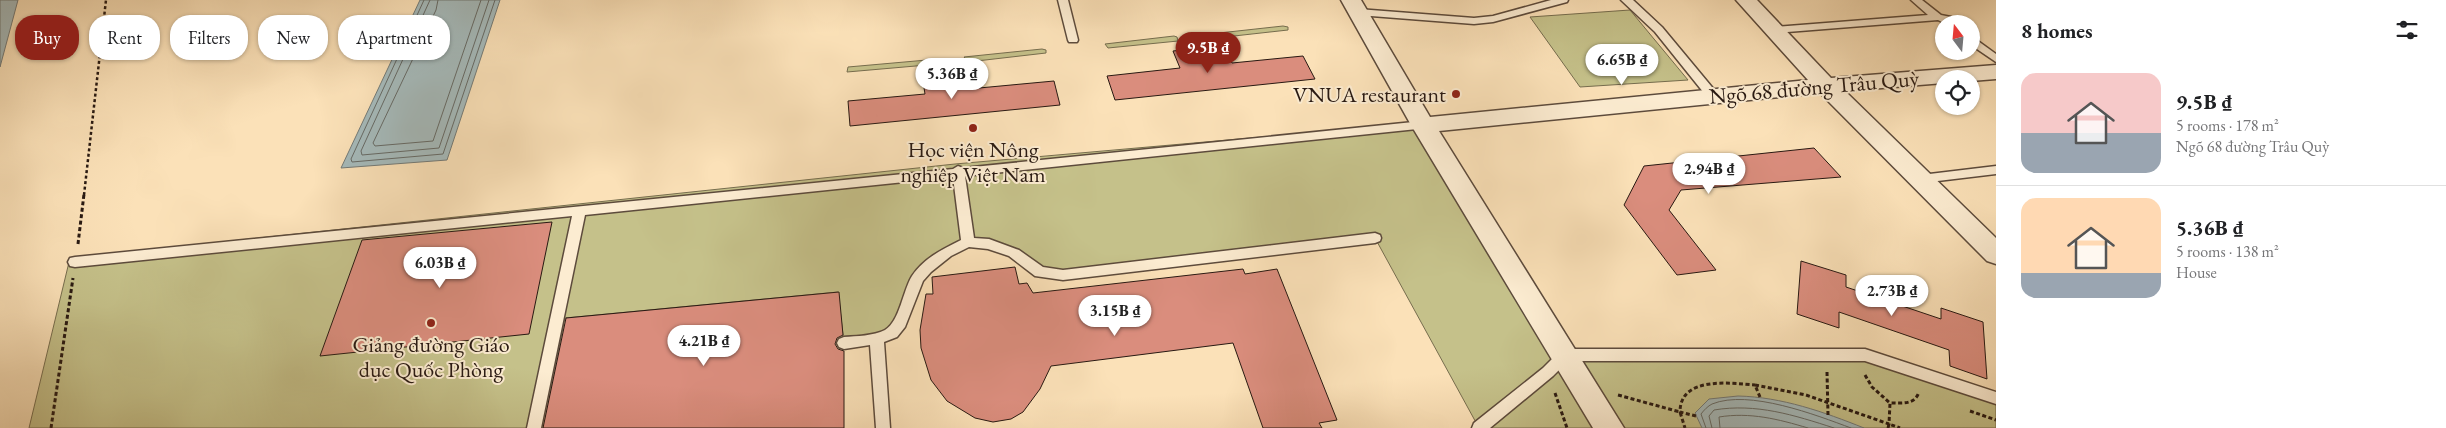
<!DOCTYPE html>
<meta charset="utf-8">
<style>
:root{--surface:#fff;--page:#f2f2f2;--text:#202124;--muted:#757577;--line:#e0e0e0;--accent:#8f2418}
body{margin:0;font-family:"EB Garamond",serif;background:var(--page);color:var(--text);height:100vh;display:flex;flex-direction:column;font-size:19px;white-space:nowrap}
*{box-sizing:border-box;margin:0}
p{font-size:16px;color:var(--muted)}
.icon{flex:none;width:28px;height:28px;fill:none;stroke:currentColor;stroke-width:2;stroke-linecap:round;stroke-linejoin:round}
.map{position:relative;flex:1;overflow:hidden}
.side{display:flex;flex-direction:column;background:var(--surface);width:450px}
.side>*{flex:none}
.guide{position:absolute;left:15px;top:15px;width:475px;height:45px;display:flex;gap:10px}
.needle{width:32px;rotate:344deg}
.tools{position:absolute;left:1935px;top:15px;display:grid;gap:10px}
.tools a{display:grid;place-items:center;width:45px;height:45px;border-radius:50%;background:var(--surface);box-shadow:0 1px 4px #0004;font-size:25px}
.price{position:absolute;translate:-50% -42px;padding:0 11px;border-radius:18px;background:#fff;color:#222;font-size:16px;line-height:32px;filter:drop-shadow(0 1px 2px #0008)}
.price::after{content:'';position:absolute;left:50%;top:30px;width:15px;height:11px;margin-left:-8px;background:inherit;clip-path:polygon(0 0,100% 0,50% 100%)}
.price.active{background:var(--accent);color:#fff}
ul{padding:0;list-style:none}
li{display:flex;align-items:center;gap:15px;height:125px;padding:0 25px}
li+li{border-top:1px solid var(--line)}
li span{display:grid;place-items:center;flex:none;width:140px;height:100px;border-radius:15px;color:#555}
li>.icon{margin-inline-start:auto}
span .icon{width:60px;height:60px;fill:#fffc;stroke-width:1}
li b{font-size:21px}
h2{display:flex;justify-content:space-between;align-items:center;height:60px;padding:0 25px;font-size:21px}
.chip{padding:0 18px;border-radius:20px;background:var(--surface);box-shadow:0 1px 4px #0004;font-size:18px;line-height:45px}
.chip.active{background:var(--accent);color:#fff}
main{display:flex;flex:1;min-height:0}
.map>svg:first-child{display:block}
.green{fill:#c5c18a;stroke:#766d4e}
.water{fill:#a5babb;stroke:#737a77}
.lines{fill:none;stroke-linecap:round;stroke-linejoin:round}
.shore{stroke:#666a66;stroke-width:1}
.building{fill:#da8d7d;stroke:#281912}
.service-casing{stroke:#5d4b3c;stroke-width:3}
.minor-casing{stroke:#5d4b3c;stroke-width:3}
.path-far1{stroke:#281912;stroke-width:2.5;stroke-dasharray:3 2.5;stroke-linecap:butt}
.path{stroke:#281912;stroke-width:3;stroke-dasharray:4 2.5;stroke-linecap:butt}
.service{fill:#fcecd1;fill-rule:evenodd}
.minor{fill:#fcecd1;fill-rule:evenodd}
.poi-dot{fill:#8f2418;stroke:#fcecd1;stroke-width:2}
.labels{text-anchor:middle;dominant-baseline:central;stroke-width:4;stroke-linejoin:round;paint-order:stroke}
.street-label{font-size:22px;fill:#281912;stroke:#fcecd1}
.poi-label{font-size:22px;fill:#281912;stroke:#fcecd1}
</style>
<main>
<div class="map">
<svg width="1996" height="428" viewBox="0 0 1996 428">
<rect width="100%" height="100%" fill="#fbe1b8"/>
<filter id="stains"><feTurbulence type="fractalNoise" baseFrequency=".004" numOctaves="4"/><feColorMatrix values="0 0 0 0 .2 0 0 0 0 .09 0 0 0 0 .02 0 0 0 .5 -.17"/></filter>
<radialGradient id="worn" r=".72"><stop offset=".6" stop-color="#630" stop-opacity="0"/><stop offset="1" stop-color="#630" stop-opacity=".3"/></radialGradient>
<g class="green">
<path d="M1630 10 1688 80 1580 87 1530 17Z"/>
<path d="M1283 26 1288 27V30L1216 38 1210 34Z"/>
<path d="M1174 36 1177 37 1178 41 1108 48 1105 44Z"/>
<path d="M1042 49 1046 50V53L968 62 964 57Z"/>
<path d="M927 60 930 64 927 65 847 72 848 67Z"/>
<path d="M1421 123 1566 354 1865 355 1996 398V428H1479L1375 238 1082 272H1040L1014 253 968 242 926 268 892 333 844 343 838 292 565 318 543 428H29L70 258 955 164Z"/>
</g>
<g class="water">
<path d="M0 0H18L0 67Z"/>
<path d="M420 0H500L447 160 341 168Z"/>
<path d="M1738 396C1782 397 1824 412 1864 428H1702L1695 413 1709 399Z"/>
</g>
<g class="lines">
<g class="shore">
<path d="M424 0 351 159 352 162 443 154 495 0"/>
<path d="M430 0 361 151 362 155 439 148 489 0"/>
<path d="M438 0 436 10 373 143 375 146 433 141 481 0"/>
<path d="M1706 428 1701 414C1704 410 1708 406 1712 404 1749 389 1816 415 1851 428"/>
<path d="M1712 428 1709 416 1714 410C1756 403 1794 415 1834 428"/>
<path d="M1720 428 1719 417C1750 412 1778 419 1808 428"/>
</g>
</g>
<g class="building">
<path d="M1224 46 1232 63 1303 56 1315 79 1115 100 1107 76 1180 68 1173 51Z"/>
<path d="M976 70 979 88 1054 81 1060 105 850 126 848 101 925 94 922 75Z"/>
<path d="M1814 148 1841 177 1681 190 1669 210 1716 270 1677 275 1624 205 1644 166Z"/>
<path d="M552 222 529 334 320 356 362 240Z"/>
<path d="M1801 261 1846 275V287L1941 319V308L1983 322 1987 379 1950 366 1949 350 1839 312V328L1797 314Z"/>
<path d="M1015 267 1019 284 1027 283 1033 293 1243 269 1245 274 1277 269 1337 420 1319 423 1322 428H1263L1233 343 1051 366 1040 389 1023 412 1011 419 993 422 975 418 947 401 931 380 921 348 920 330 926 294H933L932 277Z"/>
<path d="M839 292 843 335 837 338 835 344 838 349 844 351V428H543L566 318Z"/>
</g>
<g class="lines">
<defs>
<g id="service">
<path d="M1058 0H1068L1078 40 1077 42H1069L1068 40Z"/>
<path d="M1551 0H1568L1567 2 1493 22 1474 24 1358 15 1353 12 1358 9 1474 18 1493 16Z"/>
<path d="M1621 0H1633L1662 27 1716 92 1718 95 1716 98H1708L1655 32Z"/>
<path d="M1911 0H1922L1941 15 1951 17 1958 24H1946L1938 20 1775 33 1770 30 1775 27 1928 15Z"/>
<path d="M1971 36 1996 54V62L1971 45Z"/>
<path d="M1423 121 1429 125 1427 128 965 176 974 238 989 239 1019 250 1043 267 1063 270 1375 233 1380 235 1381 238 1380 241 1375 243 1063 280 1035 276 1009 256 988 249 969 247 951 256 931 272 923 281 905 327 897 337 884 342 890 428H876L870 345 844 349 839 347 837 343 839 339 844 337C857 336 873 336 885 330 900 321 903 290 912 276 924 258 943 249 961 240L953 177 585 215 541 428H527L572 216 75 267 70 266 68 262 70 258 75 257 953 169 958 166 963 168Z"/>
<path d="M1996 166V174L1921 183 1915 179 1921 175Z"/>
<path d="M1565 349H1865L1996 392V404L1865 361H1568L1553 376 1490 428H1472L1474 423 1543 368 1560 351Z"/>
</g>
<path id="minor" d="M1341 0H1361L1430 117 1808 80 1736 0H1757L1831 78 1996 65V79L1971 81V79H1944V83L1845 91 1996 238V264L1987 261 1820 93 1439 131 1624 428H1593L1411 125Z"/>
</defs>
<use href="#service" class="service-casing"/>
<use href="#minor" class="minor-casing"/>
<path class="path-far1" d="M84 195 106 0"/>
<g class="path">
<path d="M78 244 84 194"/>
<path d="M1827 372 1828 415"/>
<path d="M1865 375 1872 387 1890 403"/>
<path d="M1555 393 1567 428"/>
<path d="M1618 395 1680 412 1685 428"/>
<path d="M1760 397 1755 385 1806 395 1889 424 1890 403C1902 403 1915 405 1919 392"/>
<path d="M1970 411 1996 420"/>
<path d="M1696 416 1680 412C1680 376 1730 383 1755 385"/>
<path d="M51 428 73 278"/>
<path d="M1888 428 1889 424 1900 428"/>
</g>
<use href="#service" class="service"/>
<use href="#minor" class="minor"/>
</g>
<g class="poi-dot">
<circle cx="1456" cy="94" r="5"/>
<circle cx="973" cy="128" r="5"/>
<circle cx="431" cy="323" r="5"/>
</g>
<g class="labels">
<g class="street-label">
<text transform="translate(1814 87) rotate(-5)">Ngõ 68 đường Trâu Quỳ</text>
</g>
<g class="poi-label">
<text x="1446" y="94" text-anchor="end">VNUA restaurant</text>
<text x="973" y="149">Học viện Nông<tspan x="973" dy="25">nghiệp Việt Nam</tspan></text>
<text x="431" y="344">Giảng đường Giáo<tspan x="431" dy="25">dục Quốc Phòng</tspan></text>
</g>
</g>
<rect width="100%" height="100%" filter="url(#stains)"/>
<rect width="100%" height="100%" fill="url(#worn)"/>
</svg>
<div class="tools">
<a><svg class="needle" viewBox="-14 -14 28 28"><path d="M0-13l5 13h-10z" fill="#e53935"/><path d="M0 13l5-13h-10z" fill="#757577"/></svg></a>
<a><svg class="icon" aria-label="locate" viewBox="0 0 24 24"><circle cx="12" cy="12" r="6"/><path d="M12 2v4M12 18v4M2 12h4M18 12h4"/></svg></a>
</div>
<b class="price active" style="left:1208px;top:74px">9.5B ₫</b>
<b class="price" style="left:1622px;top:86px">6.65B ₫</b>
<b class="price" style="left:952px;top:100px">5.36B ₫</b>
<b class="price" style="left:1709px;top:195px">2.94B ₫</b>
<b class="price" style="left:440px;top:289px">6.03B ₫</b>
<b class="price" style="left:1892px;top:317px">2.73B ₫</b>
<b class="price" style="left:1115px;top:337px">3.15B ₫</b>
<b class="price" style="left:704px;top:367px">4.21B ₫</b>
<div class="guide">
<a class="chip active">Buy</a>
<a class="chip">Rent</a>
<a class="chip">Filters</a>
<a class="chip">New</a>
<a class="chip">Apartment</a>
</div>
</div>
<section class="side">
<h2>8 homes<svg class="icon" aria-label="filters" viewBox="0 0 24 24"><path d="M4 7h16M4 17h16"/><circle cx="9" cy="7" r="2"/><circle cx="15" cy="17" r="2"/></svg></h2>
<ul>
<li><span style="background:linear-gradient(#f6c9c9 60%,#9aa5b1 0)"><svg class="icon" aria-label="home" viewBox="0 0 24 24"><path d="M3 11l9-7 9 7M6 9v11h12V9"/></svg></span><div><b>9.5B ₫</b><p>5 rooms · 178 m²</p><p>Ngõ 68 đường Trâu Quỳ</p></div></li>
<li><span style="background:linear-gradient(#ffd9b3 75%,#9aa5b1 0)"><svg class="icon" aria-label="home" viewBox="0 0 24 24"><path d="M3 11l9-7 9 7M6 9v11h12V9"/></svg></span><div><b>5.36B ₫</b><p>5 rooms · 138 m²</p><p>House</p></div></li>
</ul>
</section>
</main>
